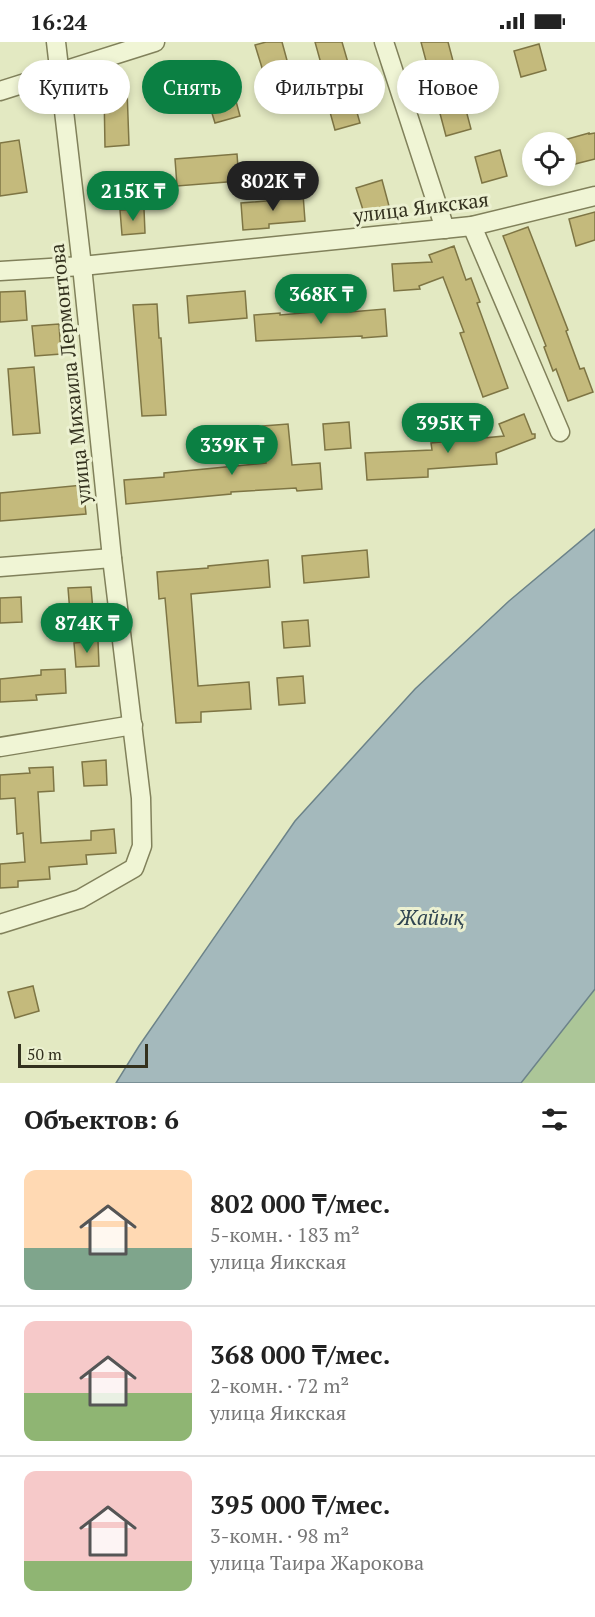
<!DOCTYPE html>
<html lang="ru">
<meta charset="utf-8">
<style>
:root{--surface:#fff;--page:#f2f2f2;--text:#222;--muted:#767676;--line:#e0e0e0;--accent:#0b8043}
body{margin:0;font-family:"PT Serif",serif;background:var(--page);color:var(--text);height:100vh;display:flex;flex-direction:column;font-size:22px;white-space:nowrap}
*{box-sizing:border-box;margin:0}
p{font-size:20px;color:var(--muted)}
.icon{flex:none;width:33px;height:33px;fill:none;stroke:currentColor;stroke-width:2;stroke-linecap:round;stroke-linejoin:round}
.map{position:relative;height:1041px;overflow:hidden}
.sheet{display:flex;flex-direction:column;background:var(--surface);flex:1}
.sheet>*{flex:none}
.guide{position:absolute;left:18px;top:18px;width:560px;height:54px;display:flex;gap:12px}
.controls{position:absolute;left:522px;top:90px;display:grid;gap:12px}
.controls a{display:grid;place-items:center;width:54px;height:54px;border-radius:50%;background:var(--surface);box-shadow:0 3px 9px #0003;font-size:30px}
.scale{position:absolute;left:18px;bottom:15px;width:130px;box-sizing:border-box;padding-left:6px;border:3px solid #33311e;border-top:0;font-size:16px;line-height:21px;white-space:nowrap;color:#33311e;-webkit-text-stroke:4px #ecf1d1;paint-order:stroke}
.price{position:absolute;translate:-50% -51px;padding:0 14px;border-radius:21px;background:var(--accent);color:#fff;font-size:20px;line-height:39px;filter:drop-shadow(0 2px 3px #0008)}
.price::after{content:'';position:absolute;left:50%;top:36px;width:18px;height:14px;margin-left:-9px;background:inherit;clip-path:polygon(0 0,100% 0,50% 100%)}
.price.on{background:#222;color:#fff}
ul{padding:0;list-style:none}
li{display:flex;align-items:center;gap:18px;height:150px;padding:0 24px}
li+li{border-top:2px solid var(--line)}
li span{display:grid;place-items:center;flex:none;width:168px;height:120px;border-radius:12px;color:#555}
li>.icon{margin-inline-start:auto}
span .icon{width:72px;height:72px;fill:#fffc;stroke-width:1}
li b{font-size:26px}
h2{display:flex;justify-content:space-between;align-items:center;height:72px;padding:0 24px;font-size:26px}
.pill{padding:0 21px;border-radius:27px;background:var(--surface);box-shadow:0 3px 9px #0003;font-size:21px;line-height:54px}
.pill.on{background:var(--accent);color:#fff}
.status{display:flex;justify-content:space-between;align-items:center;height:42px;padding:0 30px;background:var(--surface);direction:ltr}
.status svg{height:16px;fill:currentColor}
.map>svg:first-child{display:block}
.green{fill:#acc698}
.water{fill:#a4b9bc;stroke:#6c8389;stroke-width:1.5}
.building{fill:#c4ba7c;stroke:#7e7544;stroke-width:1.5}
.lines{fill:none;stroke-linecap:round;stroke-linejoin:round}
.minor-casing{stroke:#81815b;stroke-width:21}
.minor{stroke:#f0f5d5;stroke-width:18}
.labels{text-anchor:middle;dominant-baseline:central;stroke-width:6;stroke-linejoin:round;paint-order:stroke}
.street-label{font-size:20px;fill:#33311e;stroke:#ecf1d1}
.water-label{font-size:21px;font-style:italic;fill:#2f4451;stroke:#ecf1d1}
</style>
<div class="status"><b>16:24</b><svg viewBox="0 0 49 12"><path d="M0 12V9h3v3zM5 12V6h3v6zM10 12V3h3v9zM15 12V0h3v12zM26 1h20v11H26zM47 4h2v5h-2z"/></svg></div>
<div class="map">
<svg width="595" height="1041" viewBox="0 0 595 1041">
<rect width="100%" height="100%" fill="#e3e9c2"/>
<path class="green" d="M595 947V1041H521L587 955Z"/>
<path class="water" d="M595 487V947L521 1041H116L139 1004 295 779 415 647 509 559Z"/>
<g class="building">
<path d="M266 0H282L288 22 263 29 255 3Z"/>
<path d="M315 0H342L353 38 348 39 360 81 335 88 328 63 332 61Z"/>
<path d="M421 0H448L471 87 446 94Z"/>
<path d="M539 2 546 28 521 35 514 9Z"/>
<path d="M189 19 196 45 171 52 163 26Z"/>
<path d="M127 47 129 103 105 105 104 48Z"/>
<path d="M233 48 240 74 215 81 207 55Z"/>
<path d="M589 91V92L595 91V117L571 123 564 98Z"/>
<path d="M19 98 27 150 0 154V101Z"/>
<path d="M500 108 507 134 482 141 475 115Z"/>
<path d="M237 112 239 139 177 144 175 117Z"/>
<path d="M382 138 389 164 364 171 356 146Z"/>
<path d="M303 152 305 179 269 182V186L243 188 241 161 278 158 277 154Z"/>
<path d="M144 167 145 191 122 193 120 168Z"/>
<path d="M595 170V198L576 204 569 177Z"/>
<path d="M528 185 568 288 566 289 580 327 584 326 593 350 568 359 556 327 553 329 544 305 546 304 503 194Z"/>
<path d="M454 204 466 238 471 236 480 260 477 261 508 346 483 355 460 291 464 290 443 235 419 244 420 247 394 249 392 222 432 220 429 213Z"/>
<path d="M25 249 27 278 0 280V250Z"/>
<path d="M245 249 247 276 189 281 187 254Z"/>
<path d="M157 262 159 296H161L166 373 142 374 133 263Z"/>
<path d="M350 267V270L385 267 387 294 362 296V294L256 299 254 273 280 271V273Z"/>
<path d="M59 282 61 312 35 314 32 284Z"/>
<path d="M34 325 40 391 13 393 8 327Z"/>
<path d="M524 372 532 392H535V396L496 411 497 422 428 427V435L367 438 365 411 432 408 431 401 504 394 499 382Z"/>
<path d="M349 380 351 406 325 408 323 382Z"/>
<path d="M288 382 292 423 320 421 322 447 297 449 296 446 231 450V452L126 462 124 438 164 435V431L266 421 263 384Z"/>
<path d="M83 443 86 472 0 479V451Z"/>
<path d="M367 508 369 535 304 541 302 514Z"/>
<path d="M268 518 270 545 191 552 198 644 249 640 251 667 201 670V680L176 681 165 556 159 557 157 530 208 526V524Z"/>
<path d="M91 545 93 569 70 571 68 546Z"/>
<path d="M21 555 22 580 0 581V556Z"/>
<path d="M308 578 310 604 284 606 282 580Z"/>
<path d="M98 599 99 624 76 625 74 601Z"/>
<path d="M65 627 66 651 36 653 37 658 0 660V637L41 633V628Z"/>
<path d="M303 634 305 661 279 663 277 636Z"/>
<path d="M106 718 107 743 84 744 82 720Z"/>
<path d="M53 725 54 749 38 750 41 801 91 798V789L114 787 116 811 86 813 87 822 49 825 50 837 18 839V845L0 846V822L25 820 23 791 17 792 15 756 0 757V733L30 731 29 726Z"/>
<path d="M33 944 39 969 15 976 8 950Z"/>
</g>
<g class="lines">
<defs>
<g id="minor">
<path d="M384 0 445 187"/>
<path d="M0 49 155 0"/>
<path d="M472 184 560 390"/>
<path d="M0 229 82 224 472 184 595 154"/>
<path d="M0 525 112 516"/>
<path d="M0 705 133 683"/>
<path d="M0 882 80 857 134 826 142 804 141 756 112 516 82 224 56 0"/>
</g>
</defs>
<use href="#minor" class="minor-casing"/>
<use href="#minor" class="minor"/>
</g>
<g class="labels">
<g class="street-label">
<text transform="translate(421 165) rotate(-7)">улица Яикская</text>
<text transform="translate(70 332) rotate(-96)">улица Михаила Лермонтова</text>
</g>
<g class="water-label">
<text x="431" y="875">Жайық</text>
</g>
</g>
</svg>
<div class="controls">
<a><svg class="icon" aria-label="locate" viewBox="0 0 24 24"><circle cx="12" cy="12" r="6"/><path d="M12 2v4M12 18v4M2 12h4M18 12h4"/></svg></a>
</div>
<div class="scale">50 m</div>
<b class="price on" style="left:273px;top:170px">802K ₸</b>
<b class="price" style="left:133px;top:180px">215K ₸</b>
<b class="price" style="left:321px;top:283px">368K ₸</b>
<b class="price" style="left:448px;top:412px">395K ₸</b>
<b class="price" style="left:232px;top:434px">339K ₸</b>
<b class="price" style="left:87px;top:612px">874K ₸</b>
<div class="guide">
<a class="pill">Купить</a>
<a class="pill on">Снять</a>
<a class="pill">Фильтры</a>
<a class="pill">Новое</a>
</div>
</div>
<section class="sheet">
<h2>Объектов: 6<svg class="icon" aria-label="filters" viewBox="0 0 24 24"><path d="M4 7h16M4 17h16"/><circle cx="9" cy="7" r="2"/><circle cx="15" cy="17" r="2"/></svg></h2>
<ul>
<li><span style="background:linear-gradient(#ffd9b3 65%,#7fa58c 0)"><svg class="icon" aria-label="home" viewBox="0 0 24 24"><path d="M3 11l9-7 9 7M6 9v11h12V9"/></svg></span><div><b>802 000 ₸/мес.</b><p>5-комн. · 183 m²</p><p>улица Яикская</p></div></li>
<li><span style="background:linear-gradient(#f6c9c9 60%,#8fb573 0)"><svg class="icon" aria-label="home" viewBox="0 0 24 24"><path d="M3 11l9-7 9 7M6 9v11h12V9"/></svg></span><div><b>368 000 ₸/мес.</b><p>2-комн. · 72 m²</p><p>улица Яикская</p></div></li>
<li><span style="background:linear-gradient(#f6c9c9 75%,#8fb573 0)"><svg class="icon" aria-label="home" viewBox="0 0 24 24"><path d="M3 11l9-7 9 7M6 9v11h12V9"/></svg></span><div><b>395 000 ₸/мес.</b><p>3-комн. · 98 m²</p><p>улица Таира Жарокова</p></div></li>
</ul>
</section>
